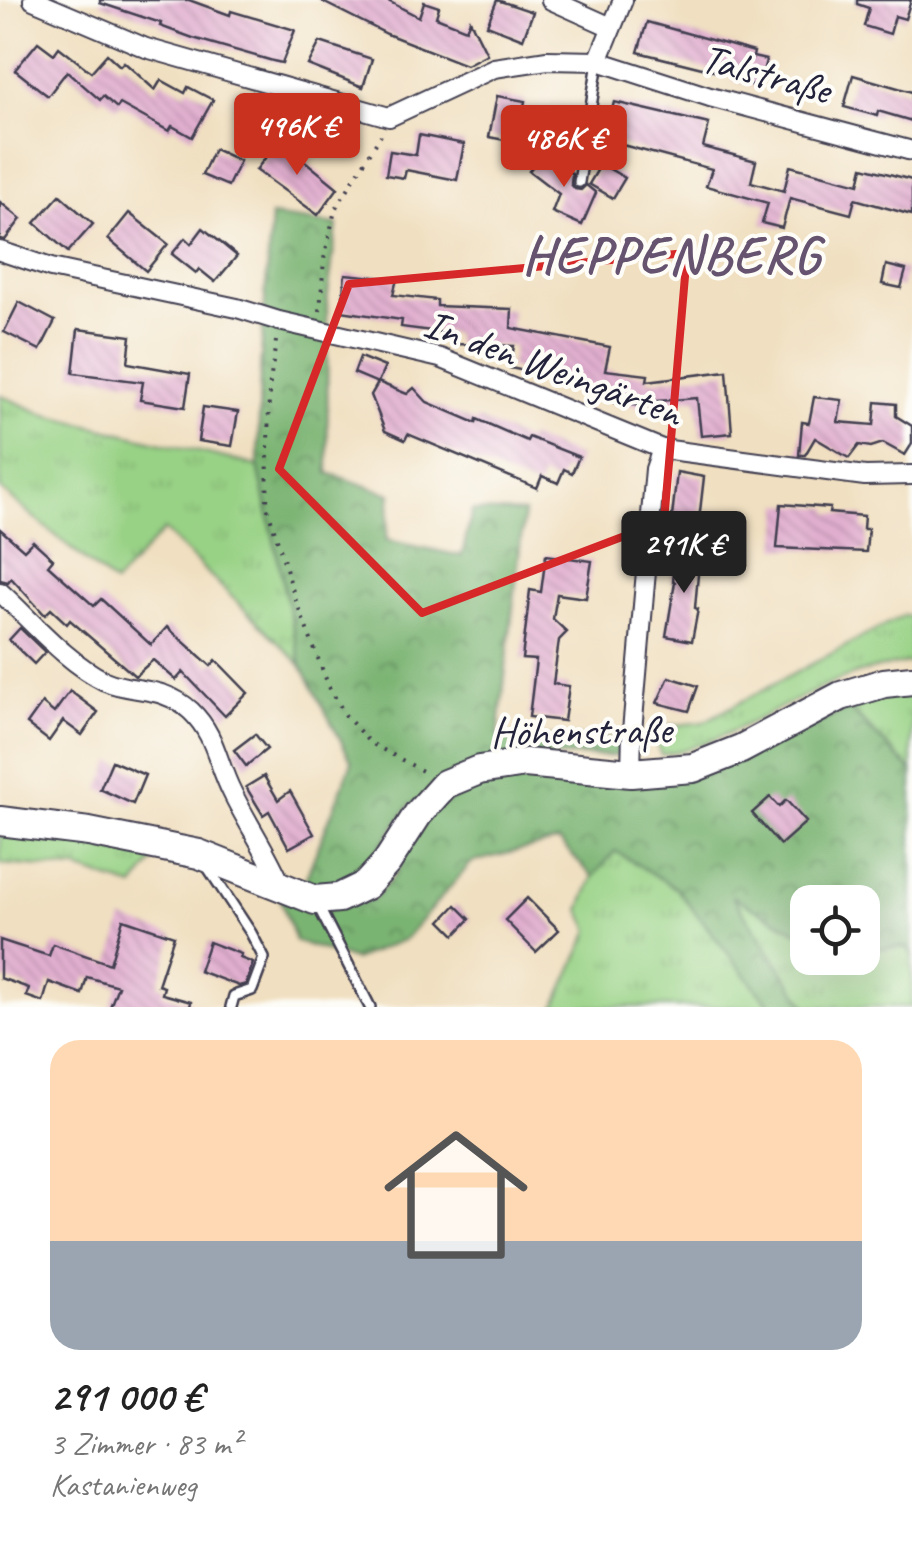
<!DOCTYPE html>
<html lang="de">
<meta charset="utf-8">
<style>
:root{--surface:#fff;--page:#f6f6f6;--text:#222;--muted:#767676;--accent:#c8321e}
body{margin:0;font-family:Caveat,sans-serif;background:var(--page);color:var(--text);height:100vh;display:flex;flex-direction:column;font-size:38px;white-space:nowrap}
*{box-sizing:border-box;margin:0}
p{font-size:32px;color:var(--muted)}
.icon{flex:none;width:55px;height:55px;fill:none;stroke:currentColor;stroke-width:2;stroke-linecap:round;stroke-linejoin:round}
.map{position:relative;height:1007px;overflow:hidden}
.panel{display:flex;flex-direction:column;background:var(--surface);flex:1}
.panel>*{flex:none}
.fabs{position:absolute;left:790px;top:885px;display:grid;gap:20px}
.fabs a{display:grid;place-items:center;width:90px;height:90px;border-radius:20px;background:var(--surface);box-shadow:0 10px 40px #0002;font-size:50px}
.price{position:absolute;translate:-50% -85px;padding:0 22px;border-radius:10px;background:var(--accent);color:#fff;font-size:32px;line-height:65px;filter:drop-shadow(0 2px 5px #0008)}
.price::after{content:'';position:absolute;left:50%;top:60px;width:30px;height:22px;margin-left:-15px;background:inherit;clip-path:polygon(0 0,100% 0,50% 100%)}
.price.selected{background:#222;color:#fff}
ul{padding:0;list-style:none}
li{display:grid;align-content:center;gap:20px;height:530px;padding:0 50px}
li span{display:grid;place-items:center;height:310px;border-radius:30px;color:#555}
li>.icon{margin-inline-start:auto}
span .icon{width:180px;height:180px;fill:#fffc;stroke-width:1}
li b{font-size:42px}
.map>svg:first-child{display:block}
.grass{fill:url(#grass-tufts);stroke:#5d7a60;stroke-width:2.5}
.forest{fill:url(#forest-crowns);stroke:#4e6b56;stroke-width:2.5}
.building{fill:url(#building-back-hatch)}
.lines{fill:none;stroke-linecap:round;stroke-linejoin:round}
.lane-casing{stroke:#413e4f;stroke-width:14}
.street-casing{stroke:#413e4f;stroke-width:22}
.secondary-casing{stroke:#413e4f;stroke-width:32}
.path{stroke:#413e4f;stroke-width:4;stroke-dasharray:2.5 8;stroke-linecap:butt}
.lane{stroke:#fff;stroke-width:9}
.street{stroke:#fff;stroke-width:18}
.secondary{stroke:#fff;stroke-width:28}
.marked{fill:none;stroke:#d62828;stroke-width:8;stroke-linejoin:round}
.labels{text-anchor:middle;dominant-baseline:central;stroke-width:8;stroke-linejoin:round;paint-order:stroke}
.street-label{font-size:42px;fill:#22223b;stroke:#fdfcf7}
.district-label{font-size:52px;font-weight:bold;letter-spacing:2.5px;fill:#65536f;stroke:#fdfcf7}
</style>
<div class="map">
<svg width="912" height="1007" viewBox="0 0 912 1007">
<defs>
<pattern id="grass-tufts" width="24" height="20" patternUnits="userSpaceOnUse" patternTransform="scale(2.5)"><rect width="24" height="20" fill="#98d285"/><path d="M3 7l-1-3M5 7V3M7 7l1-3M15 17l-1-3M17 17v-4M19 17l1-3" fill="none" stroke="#83b474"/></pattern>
<pattern id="forest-crowns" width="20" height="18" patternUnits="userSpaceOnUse" patternTransform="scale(2.5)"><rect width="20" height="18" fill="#7ab472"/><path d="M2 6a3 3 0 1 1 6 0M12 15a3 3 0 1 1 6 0" fill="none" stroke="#64925f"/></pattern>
<pattern id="building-back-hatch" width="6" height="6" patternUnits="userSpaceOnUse" patternTransform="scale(2.5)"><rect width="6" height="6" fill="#e1aecf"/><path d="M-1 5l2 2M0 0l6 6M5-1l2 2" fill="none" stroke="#c195b3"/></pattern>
</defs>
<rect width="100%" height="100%" fill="#fdfcf7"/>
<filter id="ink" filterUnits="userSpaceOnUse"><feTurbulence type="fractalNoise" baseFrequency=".01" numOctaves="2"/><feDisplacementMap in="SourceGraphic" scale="20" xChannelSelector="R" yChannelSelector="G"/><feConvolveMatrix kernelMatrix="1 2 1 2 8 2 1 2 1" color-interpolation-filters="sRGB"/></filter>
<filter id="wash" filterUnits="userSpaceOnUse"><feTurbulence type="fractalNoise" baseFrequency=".0048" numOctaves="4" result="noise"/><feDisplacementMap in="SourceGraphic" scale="40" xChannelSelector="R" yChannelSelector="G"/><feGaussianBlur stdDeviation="2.25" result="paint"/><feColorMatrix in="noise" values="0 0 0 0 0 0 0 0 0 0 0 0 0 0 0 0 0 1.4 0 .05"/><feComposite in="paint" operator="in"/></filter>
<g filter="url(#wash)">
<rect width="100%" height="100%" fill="#f0dfc0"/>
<g class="grass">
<path d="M0 395 43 414 258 466 301 665 164 530 114 584 0 489Z"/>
<path d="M904 615 912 616V663C822 668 750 739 661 755L650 728 703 722Z"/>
<path d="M912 691V771L849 708 886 694Z"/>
<path d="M0 835 84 844 155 859 134 887 77 869 0 864Z"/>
<path d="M615 851 676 888 771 1007H555L590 930 580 910 593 877Z"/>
<path d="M730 894 807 937 808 958H862L863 949 908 947 912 955V1007H807Z"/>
</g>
<g class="forest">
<path d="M271 216 337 225 327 302 328 473 391 494 386 540 462 556 472 511 524 513 498 736 623 739 616 756H525L410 805 375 854 338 887 303 885 352 762 301 665 258 466 260 372Z"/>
<path d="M849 708 912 771V955L907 947 863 949 862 902H808L807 937 732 896 807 1007H771L676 888 615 851 593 877 559 841 472 862 405 939 354 960 295 941 280 898 314 912 372 900 395 875 428 815 482 781 529 772 739 761Z"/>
</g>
<g id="blocks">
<g class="building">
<path d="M100 0H189L230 15 231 11 295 30 282 63 273 61 193 38 160 26 161 23 100 3Z"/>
<path d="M319 0H386L419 17 424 2 439 7 436 17 466 29 470 20 487 54 466 65 387 34Z"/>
<path d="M497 0 533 12 523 39 487 25Z"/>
<path d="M857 0H911L905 19 895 16 890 34 864 26 869 8 857 4Z"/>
<path d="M647 22 754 52 753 57 766 60 759 87 733 80 734 76 638 52Z"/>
<path d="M38 42 54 54 59 47 91 72 107 54 120 66 124 62 155 90 161 80 185 93 188 87 213 100 192 137 172 126 169 131 120 104 117 108 103 96 100 100 67 71 48 96 15 70Z"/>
<path d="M320 42 372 59 363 87 308 65Z"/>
<path d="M853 75 912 92V121L878 111 877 116 844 107Z"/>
<path d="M497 96 525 101 520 129 511 127 535 146 489 137Z"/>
<path d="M614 102 709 124 703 147 756 161 751 182 784 191 790 166 859 184 863 167 912 180V215L855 199 851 214 790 198 782 228 762 223 768 203 706 186 712 169 604 140Z"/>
<path d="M419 135 464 144 457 180 406 170 404 178 386 175 390 151 416 155Z"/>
<path d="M279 140 338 188 318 215 256 170Z"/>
<path d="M214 149 240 161 228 186 202 175Z"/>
<path d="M544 152 572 174 571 184 575 189 581 190 586 185 596 193 582 225 552 212 559 194 529 171Z"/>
<path d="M601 164 625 178 613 198 589 184Z"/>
<path d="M60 195 93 224 68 252 35 223Z"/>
<path d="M0 202 21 219 5 240 0 239Z"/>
<path d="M129 213 168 244 146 271 108 239Z"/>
<path d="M203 228 237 256 215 282 199 269 196 273 172 254 185 238 191 244Z"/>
<path d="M886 265 906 270 901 288 882 284Z"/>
<path d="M345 274 397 279 393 295 437 300V306L512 309 511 328 610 347 605 370 648 375 647 381 727 371 732 433 701 436 697 398 645 402V406L614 403 615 395 565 384 566 379 510 368 514 346 455 344V334L401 327 402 320 341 311Z"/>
<path d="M19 302 55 321 40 350 4 332Z"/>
<path d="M78 329 131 336 128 363 190 374 185 407 140 400 143 382 73 373Z"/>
<path d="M360 357 385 367 378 382 407 394 414 388 427 402 476 423 477 419 527 441 529 437 579 457 572 473 564 469 558 483 542 476 537 488 408 434 405 440 385 431 371 395 378 383 354 373Z"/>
<path d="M814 397 842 400 838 422 874 425 876 402 896 404V416L912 426V444L905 455 883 443 871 447 859 445 849 458 815 438 805 455H799L802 422 809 423Z"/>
<path d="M203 407 238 412 232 446 198 441Z"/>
<path d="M677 472 704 477 699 520 672 517Z"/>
<path d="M781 504 830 508 829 513 864 516 863 529H868L866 552 777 548Z"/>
<path d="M0 529 24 550 33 541 53 559 48 565 94 606 101 599 151 645 167 627 211 666 216 660 248 693 225 716 183 672 176 680 153 660 135 676 70 620 67 624 51 609 45 615 11 578 8 582 0 580Z"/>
<path d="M676 549 700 552 695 608 698 609 692 641 666 636 675 582H673Z"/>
<path d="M546 555 592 561 586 598 557 594 553 619 567 632 559 640 553 684 569 686 564 721 529 717 536 660 522 659 530 590 541 592Z"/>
<path d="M20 628 45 652 34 664 9 640Z"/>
<path d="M669 677 698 686 689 711 657 703Z"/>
<path d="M70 691 98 712 82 735 63 721 49 741 27 724 42 703 54 713Z"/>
<path d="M255 734 267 749 246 766 234 750Z"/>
<path d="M112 761 145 775 133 804 100 789Z"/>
<path d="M264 776 278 800 290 791 314 834 289 848 269 811 263 815 246 787Z"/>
<path d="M770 797 779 807 786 800 806 822 780 845 752 813Z"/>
<path d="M527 898 559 930 536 952 505 920Z"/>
<path d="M456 905 470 919 455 935 441 921Z"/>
<path d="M123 919 174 936 158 985 164 987 162 994 191 1002 190 1007H110L118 986 87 977 82 994 49 982 43 1002 26 996 29 988 0 978V940L49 956 53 944 110 964Z"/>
<path d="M209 942 241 954 240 958 253 963 246 984 239 986 199 971Z"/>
</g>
</g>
</g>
<g filter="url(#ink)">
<use href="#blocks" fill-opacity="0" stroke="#413e4f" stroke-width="2.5"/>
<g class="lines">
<defs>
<g id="lane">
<path d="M579 182 598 62"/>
<path d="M207 866 251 933 264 958 252 990 234 996 231 1007"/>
<path d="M316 902 370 1007"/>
</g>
<g id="street">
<path d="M33 0 146 48 389 117 494 68 547 60 598 61 710 97 912 151"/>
<path d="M551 0 611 27"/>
<path d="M598 61 623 0"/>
<path d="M0 251 51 268 237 308 279 321 440 358 662 449 865 476 912 475"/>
<path d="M0 592C32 621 66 662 105 681 135 694 161 684 191 711 216 735 217 763 232 792 248 825 268 853 282 887"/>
<path d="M631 773 632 731 655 469 662 449"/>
</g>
<path id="secondary" d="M0 821 89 832 199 854 315 900 339 898 366 885 387 862 418 814 445 784 479 770 525 763 631 773 693 768 741 749 841 696 884 683 912 680"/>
</defs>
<use href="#lane" class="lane-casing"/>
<use href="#street" class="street-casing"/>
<use href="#secondary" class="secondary-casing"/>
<g class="path">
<path d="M320 311 324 259 335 210 381 135"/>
<path d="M276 341 269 390 267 506 296 601 329 687 346 716 369 742 426 773"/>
</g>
<use href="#lane" class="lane"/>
<use href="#street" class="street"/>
<use href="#secondary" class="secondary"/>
</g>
</g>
<path class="marked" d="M687 253 664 521 422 613 279 469 349 284Z"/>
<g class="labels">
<g class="street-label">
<text transform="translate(766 74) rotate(15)">Talstraße</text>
<text transform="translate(553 368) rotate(20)">In den Weingärten</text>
<text transform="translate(581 731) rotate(-1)">Höhenstraße</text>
</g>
<g class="district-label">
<text x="672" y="255">HEPPENBERG</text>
</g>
</g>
</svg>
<div class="fabs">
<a><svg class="icon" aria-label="locate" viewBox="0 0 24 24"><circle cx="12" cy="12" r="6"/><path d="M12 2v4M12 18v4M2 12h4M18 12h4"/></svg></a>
</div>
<b class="price" style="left:297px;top:178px">496K €</b>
<b class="price" style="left:564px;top:190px">486K €</b>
<b class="price selected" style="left:684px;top:596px">291K €</b>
</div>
<section class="panel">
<ul>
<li><span style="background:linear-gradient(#ffd9b3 65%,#9aa5b1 0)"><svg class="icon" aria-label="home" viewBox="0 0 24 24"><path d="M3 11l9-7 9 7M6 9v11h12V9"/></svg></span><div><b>291 000 €</b><p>3 Zimmer · 83 m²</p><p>Kastanienweg</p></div></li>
</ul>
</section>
